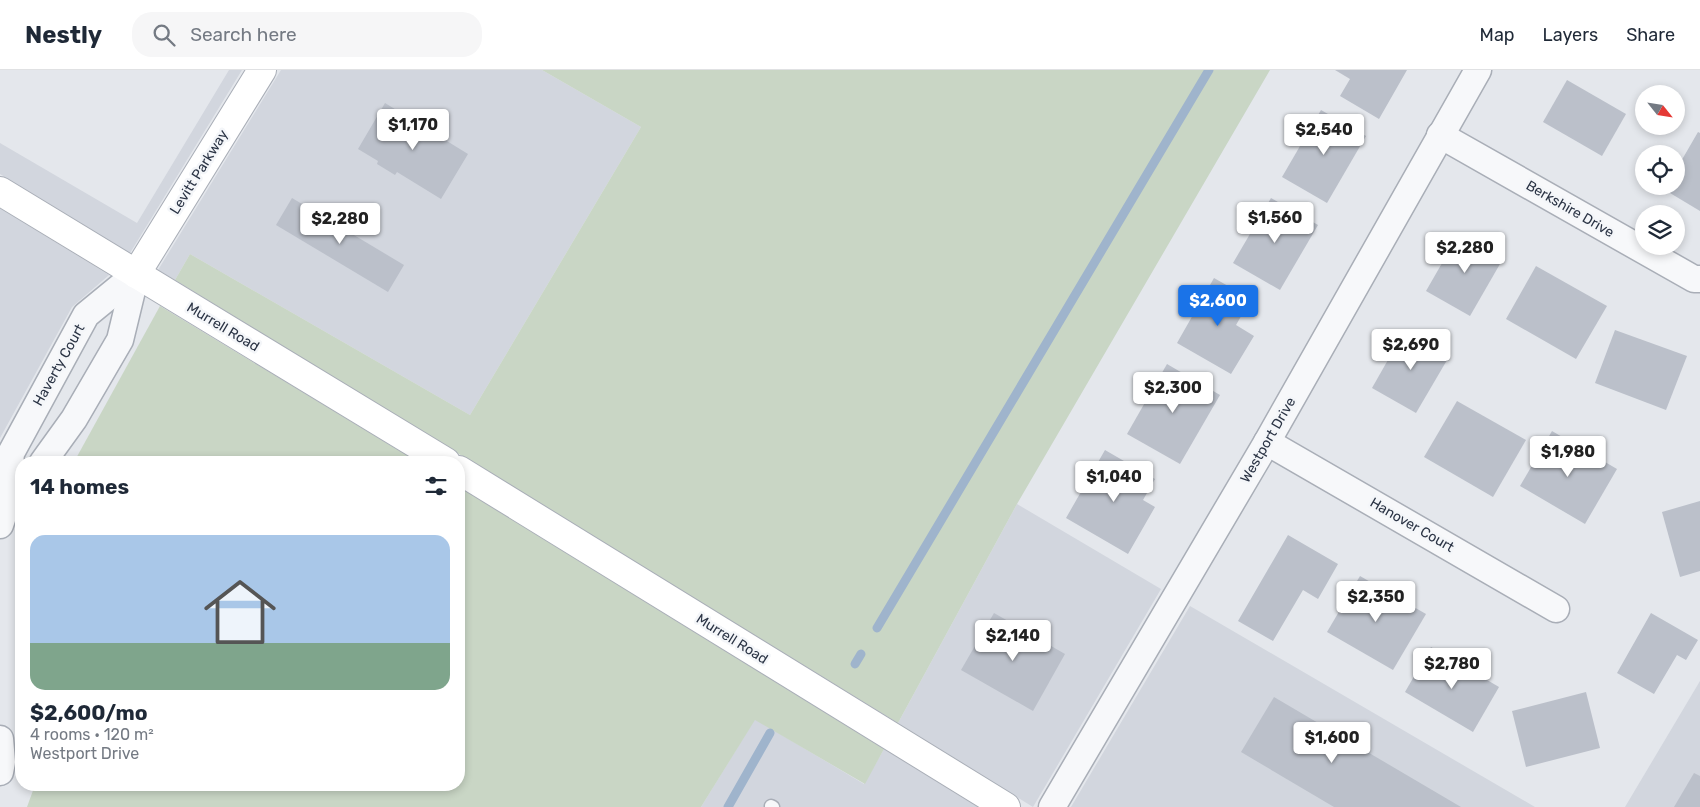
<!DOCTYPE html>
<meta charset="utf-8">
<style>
:root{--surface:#fff;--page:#f6f6f7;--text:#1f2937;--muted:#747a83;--line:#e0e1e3;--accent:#1a73e8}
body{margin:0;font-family:Rubik,sans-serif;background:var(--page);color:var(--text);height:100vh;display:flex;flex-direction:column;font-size:19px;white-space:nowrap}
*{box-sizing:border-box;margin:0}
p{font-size:16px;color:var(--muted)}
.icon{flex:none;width:28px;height:28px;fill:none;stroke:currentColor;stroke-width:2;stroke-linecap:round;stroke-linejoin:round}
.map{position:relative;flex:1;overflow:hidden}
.side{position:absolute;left:15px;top:386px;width:450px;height:335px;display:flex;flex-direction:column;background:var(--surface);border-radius:20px;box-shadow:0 2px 8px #0003}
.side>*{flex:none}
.needle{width:32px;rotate:120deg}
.buttons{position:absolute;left:1635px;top:15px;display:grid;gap:10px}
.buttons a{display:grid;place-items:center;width:50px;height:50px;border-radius:50%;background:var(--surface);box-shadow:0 2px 8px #0003;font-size:25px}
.price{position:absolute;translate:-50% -42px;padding:0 11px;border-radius:5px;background:#fff;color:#222;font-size:16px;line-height:32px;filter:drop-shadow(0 1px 2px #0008)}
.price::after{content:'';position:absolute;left:50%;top:30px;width:15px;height:11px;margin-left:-8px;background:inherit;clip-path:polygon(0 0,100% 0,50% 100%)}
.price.active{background:var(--accent);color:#fff}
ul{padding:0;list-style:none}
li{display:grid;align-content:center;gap:10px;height:265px;padding:0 15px}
li span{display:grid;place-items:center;height:155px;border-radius:15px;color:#555}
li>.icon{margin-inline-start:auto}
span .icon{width:90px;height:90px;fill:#fffc;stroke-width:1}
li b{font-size:21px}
h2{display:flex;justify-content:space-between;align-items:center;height:60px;padding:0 15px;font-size:21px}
header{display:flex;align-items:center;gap:30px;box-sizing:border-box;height:70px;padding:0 25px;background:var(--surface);border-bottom:1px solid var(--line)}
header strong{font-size:24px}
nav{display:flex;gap:28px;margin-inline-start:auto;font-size:18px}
.search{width:350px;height:45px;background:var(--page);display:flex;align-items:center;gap:12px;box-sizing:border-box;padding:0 18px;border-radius:20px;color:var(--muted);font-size:19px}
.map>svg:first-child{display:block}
.built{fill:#d2d6de}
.green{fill:#c9d6c5}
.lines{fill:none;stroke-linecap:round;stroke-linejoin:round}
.stream{stroke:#9fb4cc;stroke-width:9}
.building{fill:#bbc0ca}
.lane-casing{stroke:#a9aeb7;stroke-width:15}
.street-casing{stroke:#a9aeb7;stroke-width:29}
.secondary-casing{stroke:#a9aeb7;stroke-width:30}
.lane{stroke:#f7f8fa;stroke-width:12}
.street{stroke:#f7f8fa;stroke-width:26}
.secondary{stroke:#fff;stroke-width:28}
.labels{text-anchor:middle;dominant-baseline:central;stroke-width:5;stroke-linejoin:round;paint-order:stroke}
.street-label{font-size:14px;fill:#2b3445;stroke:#f4f6f9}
</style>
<header>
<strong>Nestly</strong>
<div class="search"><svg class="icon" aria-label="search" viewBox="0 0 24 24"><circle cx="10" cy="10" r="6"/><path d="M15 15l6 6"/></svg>Search here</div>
<nav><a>Map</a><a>Layers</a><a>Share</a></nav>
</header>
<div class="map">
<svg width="1700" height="737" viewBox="0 0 1700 737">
<rect width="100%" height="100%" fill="#e4e7ec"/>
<g class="built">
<path d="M229 0H242L130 183 0 104V73L137 153Z"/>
<path d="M281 0H542L641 57 470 345 190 184 175 210 158 200Z"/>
<path d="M0 138 109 205 72 237 0 368Z"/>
<path d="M1017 434 1161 519 1033 737 898 653Z"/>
<path d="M1190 536 1535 737H1071Z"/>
<path d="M1700 611V737H1625Z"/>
<path d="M755 649 864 714 884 679 978 737H701Z"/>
</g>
<g class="green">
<path d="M542 0H1270L1017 434 898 653 175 210 190 184 470 345 641 57Z"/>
<path d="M160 236 418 392H74Z"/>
<path d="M459 417 884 679 865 714 755 650 701 737H27L35 715H459Z"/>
</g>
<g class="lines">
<g class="stream">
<path d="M877 558 1209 0"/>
<path d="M855 594 861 584"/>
<path d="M728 737 770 663"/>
</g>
</g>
<g class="building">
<path d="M1335 0H1407L1379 49 1340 26 1350 9Z"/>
<path d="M1567 10 1626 44 1602 86 1543 52Z"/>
<path d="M385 33 468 84 441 129 397 102 395 105 377 94 378 91 358 79Z"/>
<path d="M1321 40 1366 66 1327 133 1282 107Z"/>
<path d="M1698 62 1700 63V141L1665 120 1667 116H1676V100Z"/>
<path d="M292 128 404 195 388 222 276 155Z"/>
<path d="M1271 128 1318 155 1280 220 1233 193Z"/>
<path d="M1460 162 1504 187 1470 246 1426 221Z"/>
<path d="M1536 196 1607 236 1576 289 1506 249Z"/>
<path d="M1214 208 1251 229 1236 255 1254 266 1231 304 1177 273Z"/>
<path d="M1405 260 1450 285 1416 343 1372 318Z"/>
<path d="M1615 260 1687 286 1666 340 1595 313Z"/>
<path d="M1167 294 1220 325 1180 394 1127 364Z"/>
<path d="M1457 331 1526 370 1493 427 1424 387Z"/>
<path d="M1552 361 1617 399 1585 454 1520 416Z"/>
<path d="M1105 380 1155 409 1143 430 1155 437 1128 484 1066 448Z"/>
<path d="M1700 431V501L1680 507 1662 442Z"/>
<path d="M1288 465 1338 494 1318 529 1303 520 1273 571 1238 551Z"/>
<path d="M1360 506 1426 544 1393 600 1327 562Z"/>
<path d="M994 543 1065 584 1033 641 961 600Z"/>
<path d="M1651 543 1698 570 1686 590 1677 585 1654 624 1617 603Z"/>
<path d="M1431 577 1499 617 1473 662 1405 622Z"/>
<path d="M1586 622 1600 678 1526 697 1512 641Z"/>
<path d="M1274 627 1461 737H1334L1241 682Z"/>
<path d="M1694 703 1700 706V737H1674Z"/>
</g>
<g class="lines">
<defs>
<path id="lane" d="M771 736 773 737"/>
<g id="street">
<path d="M1440 65 1694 209H1700"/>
<path d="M1267 372 1556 539"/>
<path d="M43 392 74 349 120 270 136 204"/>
<path d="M0 455 6 437 11 383 86 245 136 204"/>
<path d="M0 669 2 692 0 702"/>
<path d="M1052 737 1267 372 1478 0"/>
</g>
<g id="secondary">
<path d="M0 121 446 392"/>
<path d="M136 204 262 0"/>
<path d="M459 400 1006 737"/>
</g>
</defs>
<use href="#lane" class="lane-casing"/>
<use href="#street" class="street-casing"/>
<use href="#secondary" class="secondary-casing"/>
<use href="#lane" class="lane"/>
<use href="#street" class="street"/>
<use href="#secondary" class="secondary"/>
</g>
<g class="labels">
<g class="street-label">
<text transform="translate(199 102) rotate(-58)">Levitt Parkway</text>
<text transform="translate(1570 139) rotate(30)">Berkshire Drive</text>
<text transform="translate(223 257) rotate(31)">Murrell Road</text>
<text transform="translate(59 295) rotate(-61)">Haverty Court</text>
<text transform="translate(1268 370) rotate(-60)">Westport Drive</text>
<text transform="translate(1412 455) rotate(30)">Hanover Court</text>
<text transform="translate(732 569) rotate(32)">Murrell Road</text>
</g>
</g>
</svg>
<div class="buttons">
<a><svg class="needle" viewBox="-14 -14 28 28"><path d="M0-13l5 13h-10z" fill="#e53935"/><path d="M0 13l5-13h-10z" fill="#747a83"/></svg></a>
<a><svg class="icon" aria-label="locate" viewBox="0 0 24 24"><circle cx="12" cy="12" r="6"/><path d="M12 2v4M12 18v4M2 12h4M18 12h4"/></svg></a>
<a><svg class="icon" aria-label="layers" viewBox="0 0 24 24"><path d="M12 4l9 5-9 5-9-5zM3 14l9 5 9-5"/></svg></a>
</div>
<b class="price" style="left:413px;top:81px">$1,170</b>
<b class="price" style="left:1324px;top:86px">$2,540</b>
<b class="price" style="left:1275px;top:174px">$1,560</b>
<b class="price" style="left:340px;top:175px">$2,280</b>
<b class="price" style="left:1465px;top:204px">$2,280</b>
<b class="price active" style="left:1218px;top:257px">$2,600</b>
<b class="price" style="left:1411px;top:301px">$2,690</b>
<b class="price" style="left:1173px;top:344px">$2,300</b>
<b class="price" style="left:1568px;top:408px">$1,980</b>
<b class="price" style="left:1114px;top:433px">$1,040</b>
<b class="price" style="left:1376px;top:553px">$2,350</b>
<b class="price" style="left:1013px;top:592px">$2,140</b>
<b class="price" style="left:1452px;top:620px">$2,780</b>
<b class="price" style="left:1332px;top:694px">$1,600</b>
<section class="side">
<h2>14 homes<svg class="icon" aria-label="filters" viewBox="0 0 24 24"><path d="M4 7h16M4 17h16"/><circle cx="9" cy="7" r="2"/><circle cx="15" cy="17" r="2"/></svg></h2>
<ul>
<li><span style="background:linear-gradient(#a9c7e8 70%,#7fa58c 0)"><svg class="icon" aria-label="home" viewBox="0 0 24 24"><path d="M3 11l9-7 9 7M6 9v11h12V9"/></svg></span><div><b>$2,600/mo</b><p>4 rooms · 120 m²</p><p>Westport Drive</p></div></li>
</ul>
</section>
</div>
